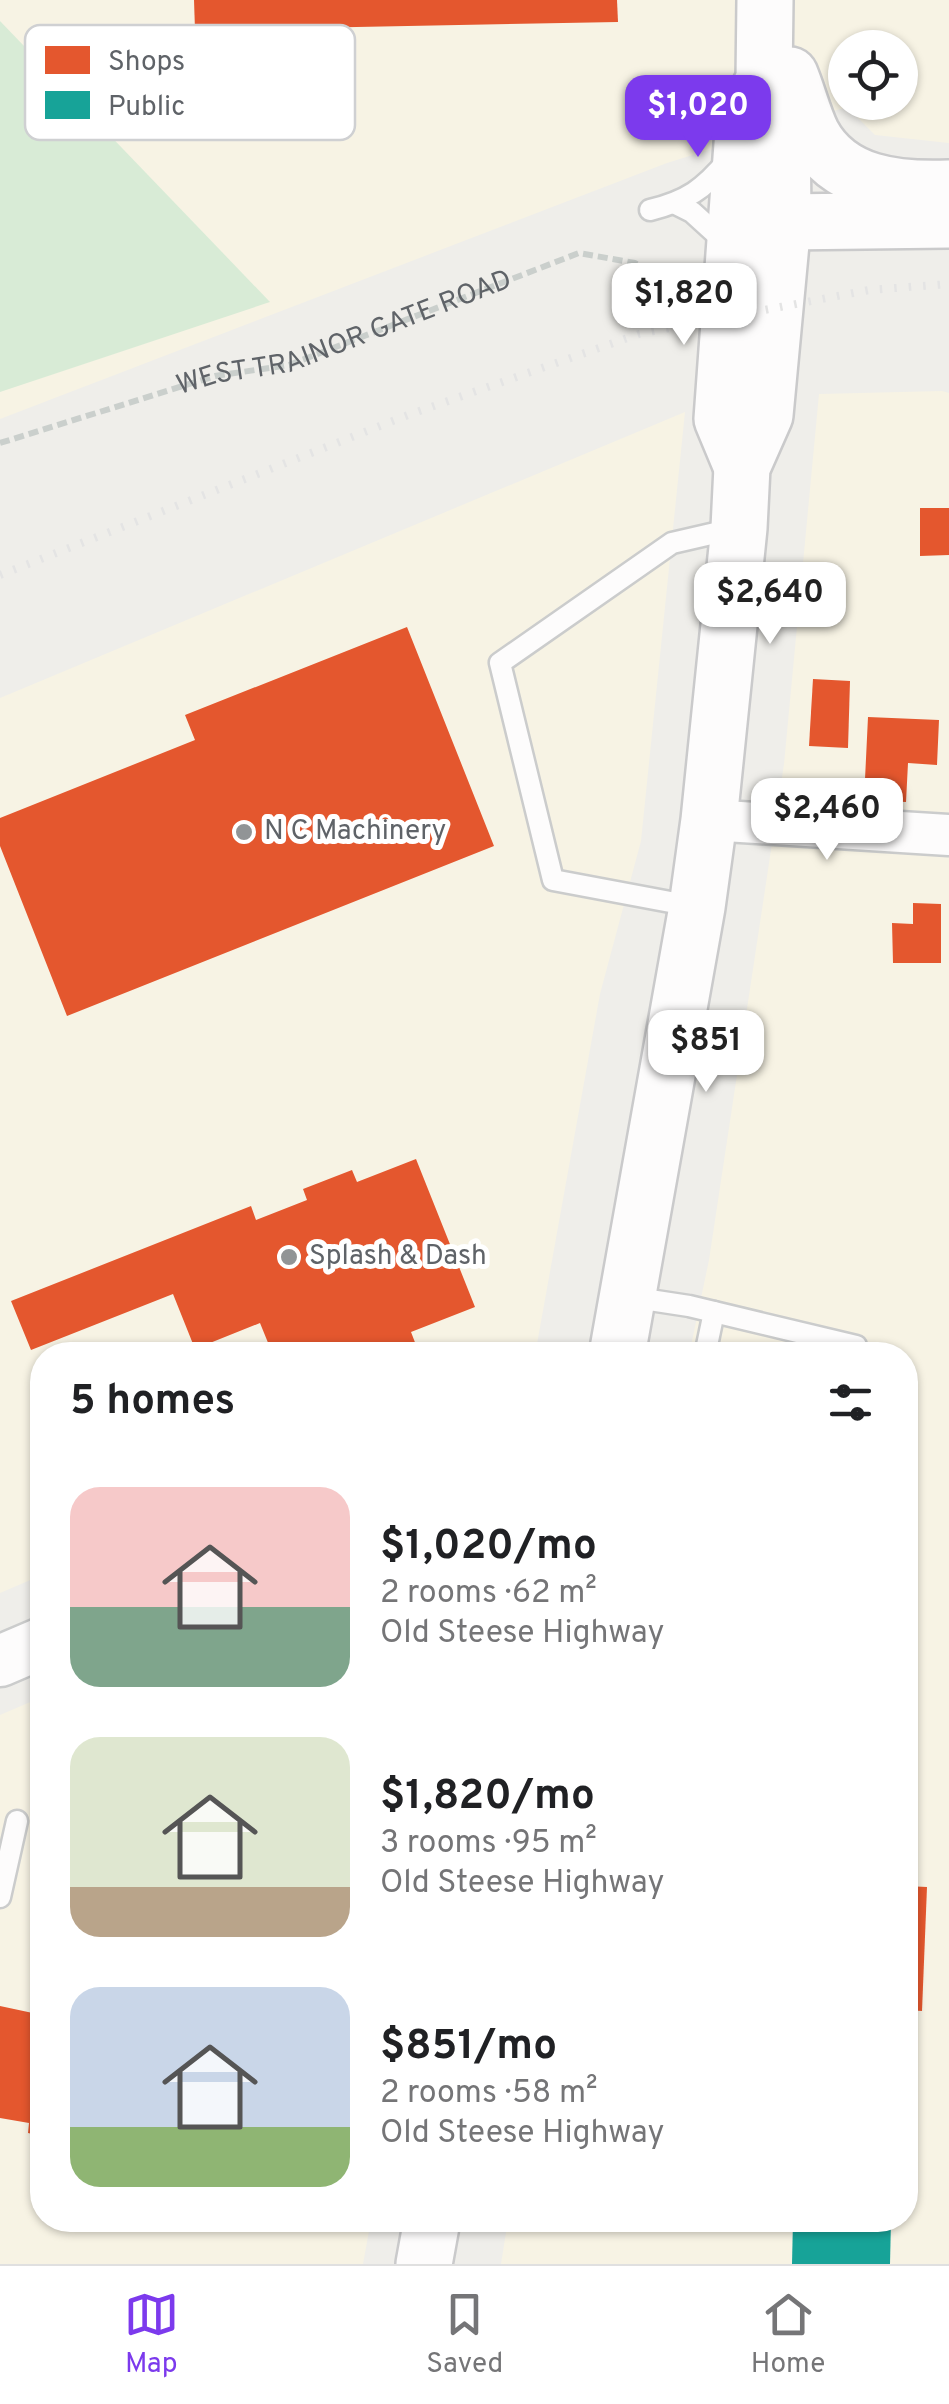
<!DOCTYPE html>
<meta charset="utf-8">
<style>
:root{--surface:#fff;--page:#f2f2f2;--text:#202124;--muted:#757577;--line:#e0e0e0;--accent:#7c3aed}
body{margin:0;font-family:Overpass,sans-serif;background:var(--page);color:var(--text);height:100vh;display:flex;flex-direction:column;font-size:38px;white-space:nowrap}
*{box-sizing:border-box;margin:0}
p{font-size:32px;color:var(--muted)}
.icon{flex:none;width:55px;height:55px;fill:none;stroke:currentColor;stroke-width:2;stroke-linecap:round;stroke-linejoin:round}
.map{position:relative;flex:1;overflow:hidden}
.sheet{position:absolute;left:30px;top:1342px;width:888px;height:890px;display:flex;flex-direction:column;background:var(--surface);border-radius:40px;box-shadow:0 2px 8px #0004}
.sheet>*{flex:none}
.buttons{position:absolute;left:828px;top:30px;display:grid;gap:20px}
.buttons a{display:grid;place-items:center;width:90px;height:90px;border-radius:50%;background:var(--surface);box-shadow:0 2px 8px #0004;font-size:50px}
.price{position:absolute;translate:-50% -85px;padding:0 22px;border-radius:20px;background:#fff;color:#222;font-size:32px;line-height:65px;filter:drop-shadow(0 2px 5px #0008)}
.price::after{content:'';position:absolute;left:50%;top:60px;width:30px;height:22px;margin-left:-15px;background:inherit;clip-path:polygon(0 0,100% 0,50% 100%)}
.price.current{background:var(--accent);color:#fff}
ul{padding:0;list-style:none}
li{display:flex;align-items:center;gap:30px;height:250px;padding:0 40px}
li span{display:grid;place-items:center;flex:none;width:280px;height:200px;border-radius:30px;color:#555}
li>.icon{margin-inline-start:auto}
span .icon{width:120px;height:120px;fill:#fffc;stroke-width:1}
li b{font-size:42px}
h2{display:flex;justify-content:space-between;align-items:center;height:120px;padding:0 40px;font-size:42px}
.tab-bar{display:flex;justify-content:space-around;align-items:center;height:140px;border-top:2px solid var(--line);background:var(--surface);font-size:28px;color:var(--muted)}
.tab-bar a{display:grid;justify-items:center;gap:5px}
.tab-bar .current{color:var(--accent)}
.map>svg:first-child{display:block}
.commercial{fill:#f7f3e4;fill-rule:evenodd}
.green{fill:#d8ebd6}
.shops{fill:#e4572e}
.public{fill:#17a398}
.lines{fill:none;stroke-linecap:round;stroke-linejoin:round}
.service-casing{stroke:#cbcccc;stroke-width:25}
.minor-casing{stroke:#cbcccc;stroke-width:45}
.tertiary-casing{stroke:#cbcccc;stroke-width:55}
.secondary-casing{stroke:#cacacb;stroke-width:60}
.path{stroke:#cacfcc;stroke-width:6;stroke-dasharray:10 5;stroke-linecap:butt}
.service{stroke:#fdfcfc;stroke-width:20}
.minor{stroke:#fdfcfc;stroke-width:40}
.tertiary{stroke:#fdfcfc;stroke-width:50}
.secondary{stroke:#fdfcfc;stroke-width:55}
.rail{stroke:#e4e4e4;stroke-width:8;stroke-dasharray:2.5 12;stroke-linecap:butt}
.poi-dot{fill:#919496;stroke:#fff;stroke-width:4}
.labels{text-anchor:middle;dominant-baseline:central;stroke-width:10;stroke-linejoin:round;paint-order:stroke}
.street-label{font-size:28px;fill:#5f6368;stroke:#fff}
.poi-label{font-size:28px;fill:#5f6368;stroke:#fff;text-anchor:start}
.key{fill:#fff;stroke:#cfd0d2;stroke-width:2.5}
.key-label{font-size:28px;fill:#5f6368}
</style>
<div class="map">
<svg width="949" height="2264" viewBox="0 0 949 2264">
<rect width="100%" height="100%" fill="#efeeea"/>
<g class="commercial">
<path d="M0 0H949V143L875 135 847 107 667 163 0 419ZM845 48H900V102H845Z"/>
<path d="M942 391 949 393V2264H501L508 2220H905V1355H689L709 1260 784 764 819 394Z"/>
<path d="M685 412 641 841 600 994 535 1355H42V1575L0 1593V698Z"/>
<path d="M42 1697V2220H371L363 2264H0V1715Z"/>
</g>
<path class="green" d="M0 21 270 302 0 392Z"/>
<g class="shops">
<path d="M194 0H617L618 22 195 30Z"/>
<path d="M920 508H949V555L920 556Z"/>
<path d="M407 627 494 846 67 1016 0 846V818L195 740 185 715Z"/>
<path d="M813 679 850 681 848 748 809 746Z"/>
<path d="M868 717 939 720 937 765 908 763 906 802 864 800Z"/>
<path d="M913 903 941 904V963H893L892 923 913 924Z"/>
<path d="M416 1159 475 1307 411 1332 416 1345 392 1355H273L260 1323 195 1349 173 1294 31 1350 11 1301 251 1206 256 1220 307 1200 303 1189 352 1170 357 1182Z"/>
<path d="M905 1886 927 1887 922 2011 905 2010Z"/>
<path d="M0 2006 42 2015V2136L28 2133 29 2123 0 2118Z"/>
</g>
<path class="public" d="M793 2220H891L890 2264H792Z"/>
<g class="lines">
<defs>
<g id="service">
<path d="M676 204 692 212 725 242"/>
<path d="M650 210C687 201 704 189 728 160"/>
<path d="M697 907 553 880 500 663 672 543 737 528"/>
<path d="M630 1297 689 1306 856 1346 858 1355"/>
<path d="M705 1355 714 1312"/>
<path d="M0 1897 17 1821"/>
</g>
<path id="minor" d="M709 820 949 835"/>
<path id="tertiary" d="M0 1661 42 1643"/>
<g id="secondary">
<path d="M790 75C798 94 803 116 812 134 839 185 898 190 949 188"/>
<path d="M783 222 949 220"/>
<path d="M742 467 722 419 744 117 764 80 765 0"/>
<path d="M617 1355 697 907 709 820 739 528 742 467 765 415 783 222 782 115 764 80"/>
<path d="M424 2264 432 2220"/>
</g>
</defs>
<use href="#service" class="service-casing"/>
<use href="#minor" class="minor-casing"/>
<use href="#tertiary" class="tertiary-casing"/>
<use href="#secondary" class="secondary-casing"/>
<path class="path" id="s1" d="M0 443 215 376 289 365 579 253 635 263 682 292"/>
<use href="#service" class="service"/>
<use href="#minor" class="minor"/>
<use href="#tertiary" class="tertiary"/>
<use href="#secondary" class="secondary"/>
<path class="rail" d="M0 575 408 415 639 334 869 290 949 284"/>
</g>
<g class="poi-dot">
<circle cx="244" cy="832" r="10"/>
<circle cx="289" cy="1257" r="10"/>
</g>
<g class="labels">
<g class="street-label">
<text stroke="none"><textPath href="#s1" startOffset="362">WEST TRAINOR GATE ROAD</textPath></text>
</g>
<g class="poi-label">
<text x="264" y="832">N C Machinery</text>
<text x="309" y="1257">Splash &amp; Dash</text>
</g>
</g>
<rect x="25" y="25" width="330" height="115" rx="15" class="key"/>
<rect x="45" y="46" width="45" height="28" fill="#e4572e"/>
<rect x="45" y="91" width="45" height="28" fill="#17a398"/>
<g class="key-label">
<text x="108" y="70">Shops</text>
<text x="108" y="115">Public</text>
</g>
</svg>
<div class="buttons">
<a><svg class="icon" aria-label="locate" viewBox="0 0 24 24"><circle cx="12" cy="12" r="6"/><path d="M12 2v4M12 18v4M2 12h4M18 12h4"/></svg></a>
</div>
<b class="price current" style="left:698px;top:160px">$1,020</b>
<b class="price" style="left:684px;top:348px">$1,820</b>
<b class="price" style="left:770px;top:647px">$2,640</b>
<b class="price" style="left:827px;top:863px">$2,460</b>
<b class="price" style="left:706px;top:1095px">$851</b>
<section class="sheet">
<h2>5 homes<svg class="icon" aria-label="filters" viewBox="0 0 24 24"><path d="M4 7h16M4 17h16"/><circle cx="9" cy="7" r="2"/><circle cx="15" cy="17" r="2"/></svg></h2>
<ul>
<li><span style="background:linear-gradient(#f6c9c9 60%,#7fa58c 0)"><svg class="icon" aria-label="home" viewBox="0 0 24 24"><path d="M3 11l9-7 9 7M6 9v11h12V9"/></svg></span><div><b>$1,020/mo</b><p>2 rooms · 62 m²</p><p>Old Steese Highway</p></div></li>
<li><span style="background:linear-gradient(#dfe7d0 75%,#b9a48a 0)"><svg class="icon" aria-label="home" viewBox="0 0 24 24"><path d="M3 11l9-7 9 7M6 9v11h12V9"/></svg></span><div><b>$1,820/mo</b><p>3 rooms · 95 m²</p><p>Old Steese Highway</p></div></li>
<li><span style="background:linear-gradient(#c9d6e8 70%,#8fb573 0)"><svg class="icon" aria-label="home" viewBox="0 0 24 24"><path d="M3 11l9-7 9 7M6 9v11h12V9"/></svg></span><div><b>$851/mo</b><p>2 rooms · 58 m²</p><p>Old Steese Highway</p></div></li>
</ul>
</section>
</div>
<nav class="tab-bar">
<a class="current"><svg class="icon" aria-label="map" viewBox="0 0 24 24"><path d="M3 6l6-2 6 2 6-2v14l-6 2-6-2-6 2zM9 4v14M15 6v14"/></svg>Map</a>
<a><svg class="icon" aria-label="saved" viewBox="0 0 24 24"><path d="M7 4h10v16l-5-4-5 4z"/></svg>Saved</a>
<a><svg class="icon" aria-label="home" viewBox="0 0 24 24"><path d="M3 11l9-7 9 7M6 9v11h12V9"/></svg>Home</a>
</nav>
